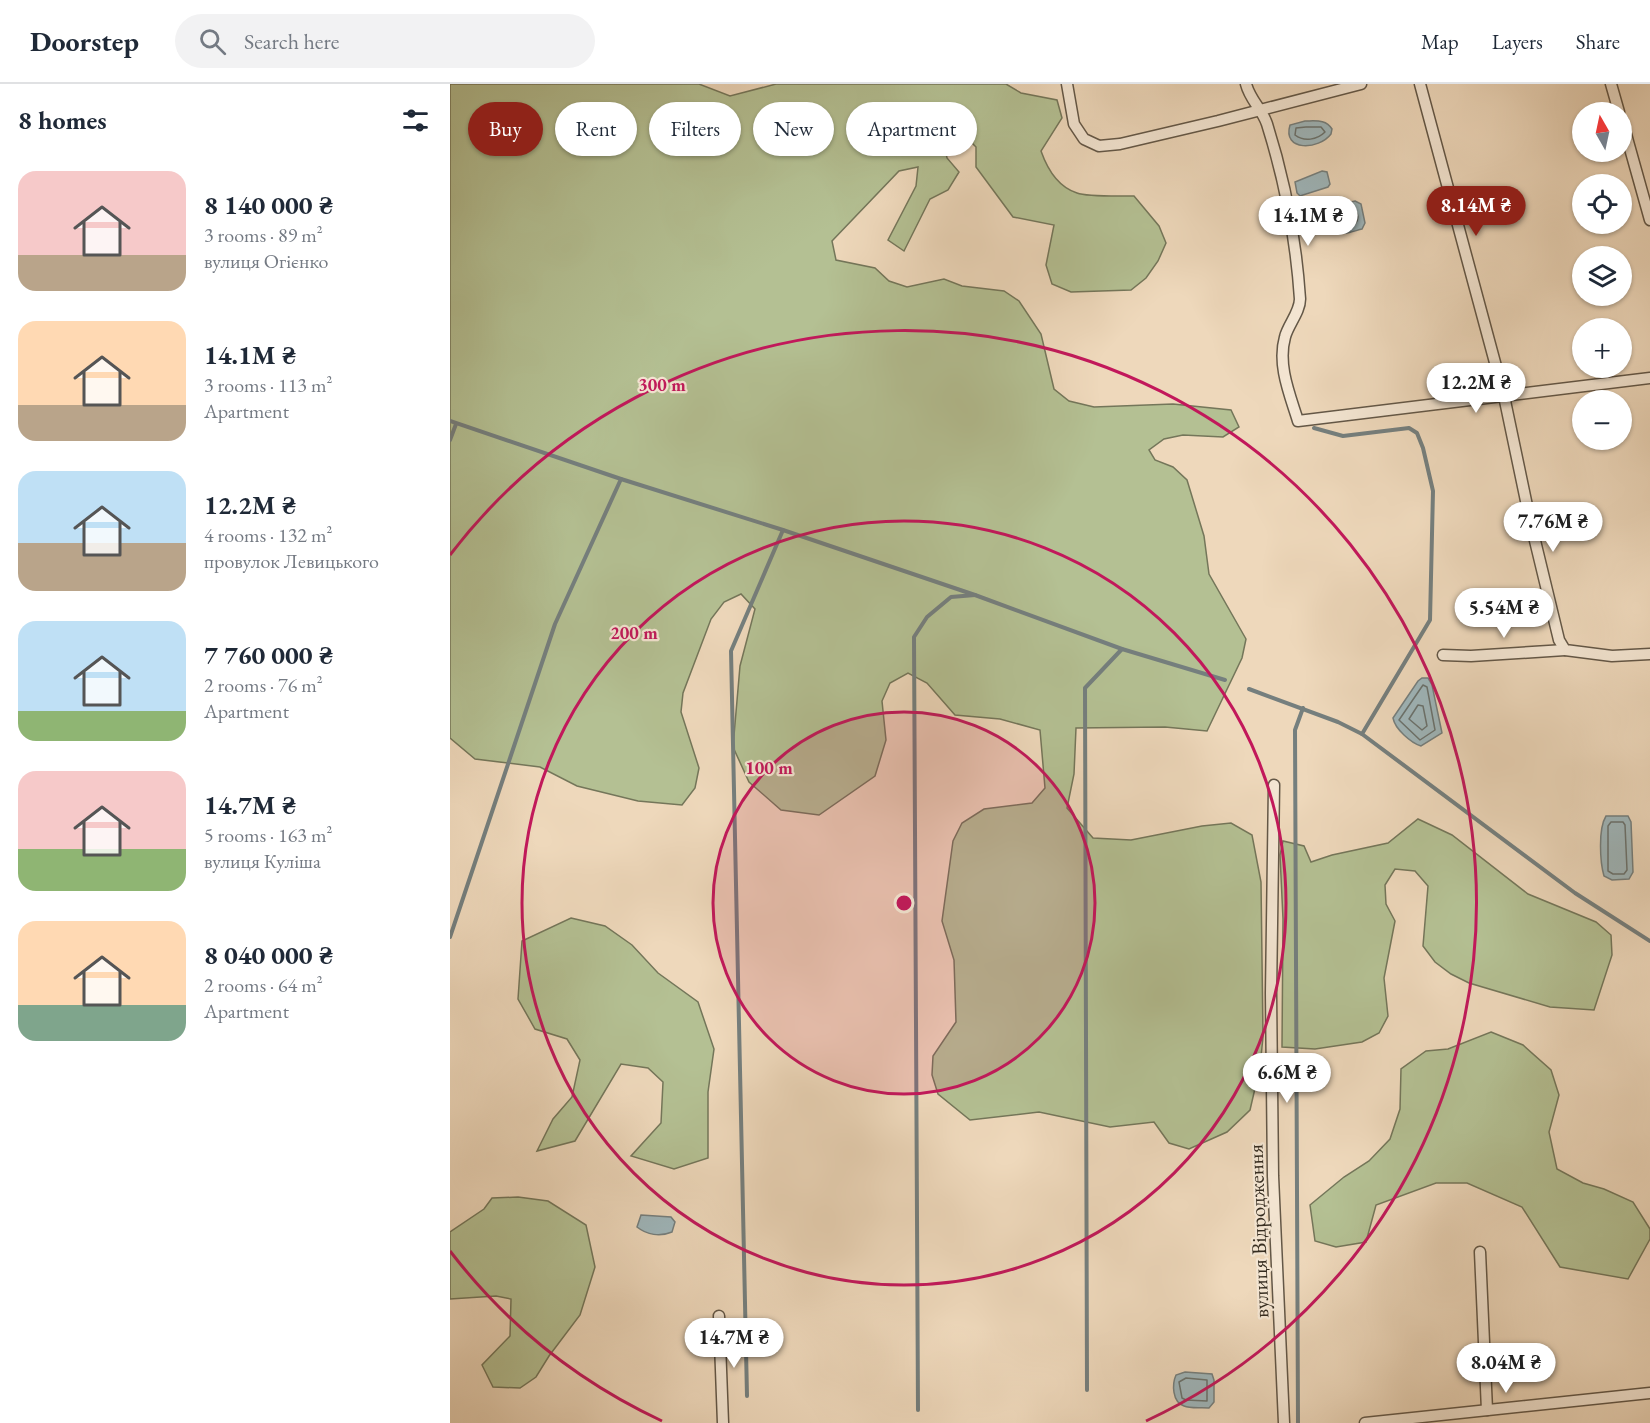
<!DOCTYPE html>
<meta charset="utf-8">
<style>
:root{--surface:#fff;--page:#f2f2f3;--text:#1f2937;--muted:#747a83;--line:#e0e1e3;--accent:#8f2418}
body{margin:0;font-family:"EB Garamond",serif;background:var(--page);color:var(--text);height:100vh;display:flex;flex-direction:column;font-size:22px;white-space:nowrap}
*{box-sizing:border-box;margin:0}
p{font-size:20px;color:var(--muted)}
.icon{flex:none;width:33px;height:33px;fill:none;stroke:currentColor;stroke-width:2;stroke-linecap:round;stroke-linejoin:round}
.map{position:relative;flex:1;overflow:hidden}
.side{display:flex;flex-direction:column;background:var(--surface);width:450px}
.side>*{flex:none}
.banner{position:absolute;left:18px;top:18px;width:570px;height:54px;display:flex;gap:12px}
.needle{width:39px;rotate:351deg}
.controls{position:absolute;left:1122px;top:18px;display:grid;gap:12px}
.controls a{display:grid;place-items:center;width:60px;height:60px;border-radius:50%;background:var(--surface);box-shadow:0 2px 4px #0004;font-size:30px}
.price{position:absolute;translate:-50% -51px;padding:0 14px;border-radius:21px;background:#fff;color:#222;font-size:20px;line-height:39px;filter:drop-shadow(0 2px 3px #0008)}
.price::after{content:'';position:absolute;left:50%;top:36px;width:18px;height:14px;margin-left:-9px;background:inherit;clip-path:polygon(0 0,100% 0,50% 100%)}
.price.selected{background:var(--accent);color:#fff}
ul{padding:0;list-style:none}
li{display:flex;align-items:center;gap:18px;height:150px;padding:0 18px}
li span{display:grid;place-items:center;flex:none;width:168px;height:120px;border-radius:18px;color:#555}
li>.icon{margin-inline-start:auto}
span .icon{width:72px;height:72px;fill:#fffc;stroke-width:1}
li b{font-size:26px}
h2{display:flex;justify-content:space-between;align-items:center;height:72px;padding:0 18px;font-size:26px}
.pill{padding:0 21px;border-radius:27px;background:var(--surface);box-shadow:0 2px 4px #0004;font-size:21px;line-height:54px}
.pill.selected{background:var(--accent);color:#fff}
header{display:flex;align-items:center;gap:36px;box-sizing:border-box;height:84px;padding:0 30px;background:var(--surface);border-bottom:2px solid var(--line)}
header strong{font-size:28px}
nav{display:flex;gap:33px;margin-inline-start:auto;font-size:21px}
.search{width:420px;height:54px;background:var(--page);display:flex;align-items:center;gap:15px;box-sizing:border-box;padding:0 21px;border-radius:33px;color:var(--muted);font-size:22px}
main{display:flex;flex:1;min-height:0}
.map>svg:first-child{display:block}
.green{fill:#b4c093;stroke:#74765a;stroke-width:1.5}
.water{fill:#9fb7bc;stroke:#757f7e;stroke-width:1.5}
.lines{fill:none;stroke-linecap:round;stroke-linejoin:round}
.shore{stroke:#6a726e;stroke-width:1.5}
.stream{stroke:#757f7e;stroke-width:4}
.minor-casing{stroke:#635747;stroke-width:13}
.minor{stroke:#f4e6d3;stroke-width:10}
.ring{fill:none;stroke:#c2185b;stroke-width:3}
.labels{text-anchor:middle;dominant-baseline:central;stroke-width:4.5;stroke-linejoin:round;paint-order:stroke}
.street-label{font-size:21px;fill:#352c20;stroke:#f4e6d3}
.centre{fill:#c2185b;stroke:#f4e6d3;stroke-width:3}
.ring-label{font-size:18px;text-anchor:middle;font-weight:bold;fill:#c2185b;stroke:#f4e6d3;stroke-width:4.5;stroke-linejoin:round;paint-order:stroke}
</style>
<header>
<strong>Doorstep</strong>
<div class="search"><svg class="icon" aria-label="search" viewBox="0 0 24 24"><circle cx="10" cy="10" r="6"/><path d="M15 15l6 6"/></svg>Search here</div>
<nav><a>Map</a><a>Layers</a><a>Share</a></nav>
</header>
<main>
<section class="side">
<h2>8 homes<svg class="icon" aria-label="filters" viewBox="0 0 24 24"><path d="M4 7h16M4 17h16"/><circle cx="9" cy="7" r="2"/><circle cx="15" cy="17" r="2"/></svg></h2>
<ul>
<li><span style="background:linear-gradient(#f6c9c9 70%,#b9a48a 0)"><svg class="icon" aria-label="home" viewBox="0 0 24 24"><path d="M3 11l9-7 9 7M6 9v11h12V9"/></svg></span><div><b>8 140 000 ₴</b><p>3 rooms · 89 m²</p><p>вулиця Огієнко</p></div></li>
<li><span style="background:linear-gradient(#ffd9b3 70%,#b9a48a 0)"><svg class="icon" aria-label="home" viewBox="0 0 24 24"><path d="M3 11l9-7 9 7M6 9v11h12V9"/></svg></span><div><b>14.1M ₴</b><p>3 rooms · 113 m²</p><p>Apartment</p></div></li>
<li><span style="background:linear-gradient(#bfe0f5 60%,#b9a48a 0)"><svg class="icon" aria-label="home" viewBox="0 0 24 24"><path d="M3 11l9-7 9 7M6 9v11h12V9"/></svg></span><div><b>12.2M ₴</b><p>4 rooms · 132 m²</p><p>провулок Левицького</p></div></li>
<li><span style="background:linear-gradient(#bfe0f5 75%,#8fb573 0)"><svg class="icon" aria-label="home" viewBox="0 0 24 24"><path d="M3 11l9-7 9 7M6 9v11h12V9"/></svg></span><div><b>7 760 000 ₴</b><p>2 rooms · 76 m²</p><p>Apartment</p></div></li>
<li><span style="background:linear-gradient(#f6c9c9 65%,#8fb573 0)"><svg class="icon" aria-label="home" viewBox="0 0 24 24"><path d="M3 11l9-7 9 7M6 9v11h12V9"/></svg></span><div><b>14.7M ₴</b><p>5 rooms · 163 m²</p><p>вулиця Куліша</p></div></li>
<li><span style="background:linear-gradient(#ffd9b3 70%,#7fa58c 0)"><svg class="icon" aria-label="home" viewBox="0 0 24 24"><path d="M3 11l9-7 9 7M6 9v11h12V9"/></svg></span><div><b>8 040 000 ₴</b><p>2 rooms · 64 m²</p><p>Apartment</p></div></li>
</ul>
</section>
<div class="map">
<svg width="1200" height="1339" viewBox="0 0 1200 1339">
<rect width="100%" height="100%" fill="#eed8bb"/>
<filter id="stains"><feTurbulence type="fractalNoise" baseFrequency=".00333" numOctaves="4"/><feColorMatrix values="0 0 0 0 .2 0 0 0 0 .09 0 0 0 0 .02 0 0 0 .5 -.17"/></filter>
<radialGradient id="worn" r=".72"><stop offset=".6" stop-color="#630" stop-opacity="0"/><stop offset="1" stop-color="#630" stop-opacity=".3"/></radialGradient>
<g class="green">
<path d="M0 0H249L280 12 326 0H556L571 9 607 16 612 34 591 67C597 84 608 103 627 109 637 113 671 112 684 112L709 142 716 159 708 177 696 194 681 206 621 208 602 200 596 181 604 141 563 133 526 83V63L511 48 493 56 497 74 509 88 498 106 480 115 454 167 438 156 466 102 468 83 449 87 382 157 386 176 425 184 439 197 457 203 494 195 512 202 554 207 569 217 591 250 604 305 619 317 644 323 723 320 781 326 789 343 773 353 733 351 714 355 699 366 705 376 723 383 737 396 754 452 759 490 796 555 792 574 757 647 715 643 626 644 624 690 617 724 643 754 681 756 752 742 781 739 802 751 811 798 813 953 810 983 800 1026 777 1048 739 1065 719 1059 704 1038 660 1043 589 1028 520 1036 488 1010 482 991 483 972 506 938 504 876 492 837 503 757 512 739 534 725 582 719 595 704 590 646 550 635 505 631 477 599 458 589 440 599 432 617 436 656 425 692 369 731 331 726 299 698 283 663 290 582 305 525 291 510 274 518 261 535 233 609 231 628 249 684 245 704 232 721 188 717 127 702 90 683 25 675 0 654Z"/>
<path d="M968 735 1002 751 1078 810 1146 838 1161 851 1162 871 1144 926 1100 923 1019 899 1001 890 985 878 973 862 978 802 965 787 945 785 935 801 936 820 945 837 934 894 938 932 929 949 912 958 865 965 832 963 833 835 830 771 833 757 854 762 861 778 882 771 938 759Z"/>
<path d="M121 834 155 842 182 861 208 889 248 918 264 965 258 1008V1074L224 1085 181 1072 211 1039 213 998 198 984 171 980 125 1057 87 1067 103 1035 122 1013 130 976 117 955 85 945 68 915 72 857Z"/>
<path d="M1041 948 1073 961 1101 986 1109 1011 1099 1048 1107 1085 1133 1099 1154 1105 1183 1118 1200 1145V1155L1178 1195 1110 1183 1072 1123 1017 1099H986L926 1121 916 1158 886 1163 865 1157 860 1121 894 1093 919 1077 940 1055 950 1025 951 985 976 967 998 965Z"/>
<path d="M68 1113 98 1117 136 1141 145 1183 130 1231 99 1272 86 1293 70 1304 43 1303 32 1281 60 1252 61 1215 46 1212 0 1215V1148L34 1125 42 1114Z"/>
</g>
<g class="water">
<path d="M855 37C866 37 876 35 882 45L881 50C869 66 832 68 840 41Z"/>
<path d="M872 87 877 88 880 100 878 103 850 112 847 109 845 98Z"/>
<path d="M905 117 911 120 915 139 912 145C907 146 898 150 893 149 884 147 882 128 884 122Z"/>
<path d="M972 594H978L982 601 992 649 971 662C961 659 945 645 943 634L968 597Z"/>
<path d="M1156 732H1178L1181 738 1183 788 1179 795 1162 796 1154 792C1150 778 1148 745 1156 732Z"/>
<path d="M191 1131 221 1133 225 1138 222 1148C210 1153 197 1151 187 1143Z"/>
<path d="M735 1288 762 1290 764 1296V1318L759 1324C752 1323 741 1325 734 1322 722 1318 722 1300 726 1291Z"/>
</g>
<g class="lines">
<g class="shore">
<path d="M856 43H871L875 48C867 56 854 58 845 51L846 44Z"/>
<circle cx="899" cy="133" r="9"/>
<path d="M973 601 977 603 985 646 970 656 949 636Z"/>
<path d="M968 621 973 622 977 642 972 646 959 635Z"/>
<path d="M1161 738H1173L1175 741 1177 786 1174 790H1163L1158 787V742Z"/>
<path d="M736 1294 757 1296V1317L736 1316 732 1314 729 1298Z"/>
</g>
<g class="stream">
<path d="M0 337 171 395 333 446 525 511 672 565 775 596"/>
<path d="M864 344 893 352 959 344 967 349 973 364 983 407 980 536 912 650"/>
<path d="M0 356 6 340"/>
<path d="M799 605 888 638 912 650 1125 809 1200 857"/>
<path d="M0 853 105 540 171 395"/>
<path d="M637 1306 635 604 672 565"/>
<path d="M297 1312 281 567 333 446"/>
<path d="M468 1326 464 553 477 533 501 513 525 511"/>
<path d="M848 1339 845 646 853 624"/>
</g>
<defs>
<g id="minor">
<path d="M617 0 624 40 634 55 649 62 670 60 768 37 911 0"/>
<path d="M796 0C800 16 812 25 817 40 835 97 846 155 850 215 850 228 838 241 835 253 827 281 840 311 848 337L1200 294"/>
<path d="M970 0 1054 312 1080 436 1109 556 1115 566 1162 572 1200 570"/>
<path d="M1161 0 1169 28"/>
<path d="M1172 36 1200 136"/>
<path d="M993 571 1021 572 1115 566"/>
<path d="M824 701 821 909 823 1092 834 1339"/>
<path d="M1030 1168 1037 1326"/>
<path d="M269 1232 273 1339"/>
<path d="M915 1339 1200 1309"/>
</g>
</defs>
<use href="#minor" class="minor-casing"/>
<use href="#minor" class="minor"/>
</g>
<circle cx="454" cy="819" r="191" fill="#c2185b" fill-opacity=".12"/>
<g class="ring">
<circle cx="454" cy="819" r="191"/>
<circle cx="454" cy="819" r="382"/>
<path d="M212 1337A572 572 0 0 1 0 1167M0 471A572 572 0 1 1 696 1337"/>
</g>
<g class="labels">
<g class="street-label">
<text transform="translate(808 1147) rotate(-92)">вулиця Відродження</text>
</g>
</g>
<circle cx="454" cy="819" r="9" class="centre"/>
<g class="ring-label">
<text x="212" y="307">300 m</text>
<text x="184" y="555">200 m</text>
<text x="319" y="690">100 m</text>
</g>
<rect width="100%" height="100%" filter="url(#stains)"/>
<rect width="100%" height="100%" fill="url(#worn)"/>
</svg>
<div class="controls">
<a><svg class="needle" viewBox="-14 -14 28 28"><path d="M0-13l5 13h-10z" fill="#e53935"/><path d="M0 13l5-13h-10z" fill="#747a83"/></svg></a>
<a><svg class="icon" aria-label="locate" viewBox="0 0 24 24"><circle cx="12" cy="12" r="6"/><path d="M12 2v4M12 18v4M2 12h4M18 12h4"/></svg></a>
<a><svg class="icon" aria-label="layers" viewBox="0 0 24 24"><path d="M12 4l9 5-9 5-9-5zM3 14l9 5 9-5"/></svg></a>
<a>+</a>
<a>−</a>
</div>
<b class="price selected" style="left:1026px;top:153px">8.14M ₴</b>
<b class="price" style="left:858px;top:163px">14.1M ₴</b>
<b class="price" style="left:1026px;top:330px">12.2M ₴</b>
<b class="price" style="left:1103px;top:469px">7.76M ₴</b>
<b class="price" style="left:1054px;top:555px">5.54M ₴</b>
<b class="price" style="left:837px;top:1020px">6.6M ₴</b>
<b class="price" style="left:284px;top:1285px">14.7M ₴</b>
<b class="price" style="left:1056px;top:1310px">8.04M ₴</b>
<div class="banner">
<a class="pill selected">Buy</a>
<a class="pill">Rent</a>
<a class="pill">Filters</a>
<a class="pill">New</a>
<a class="pill">Apartment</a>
</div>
</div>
</main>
